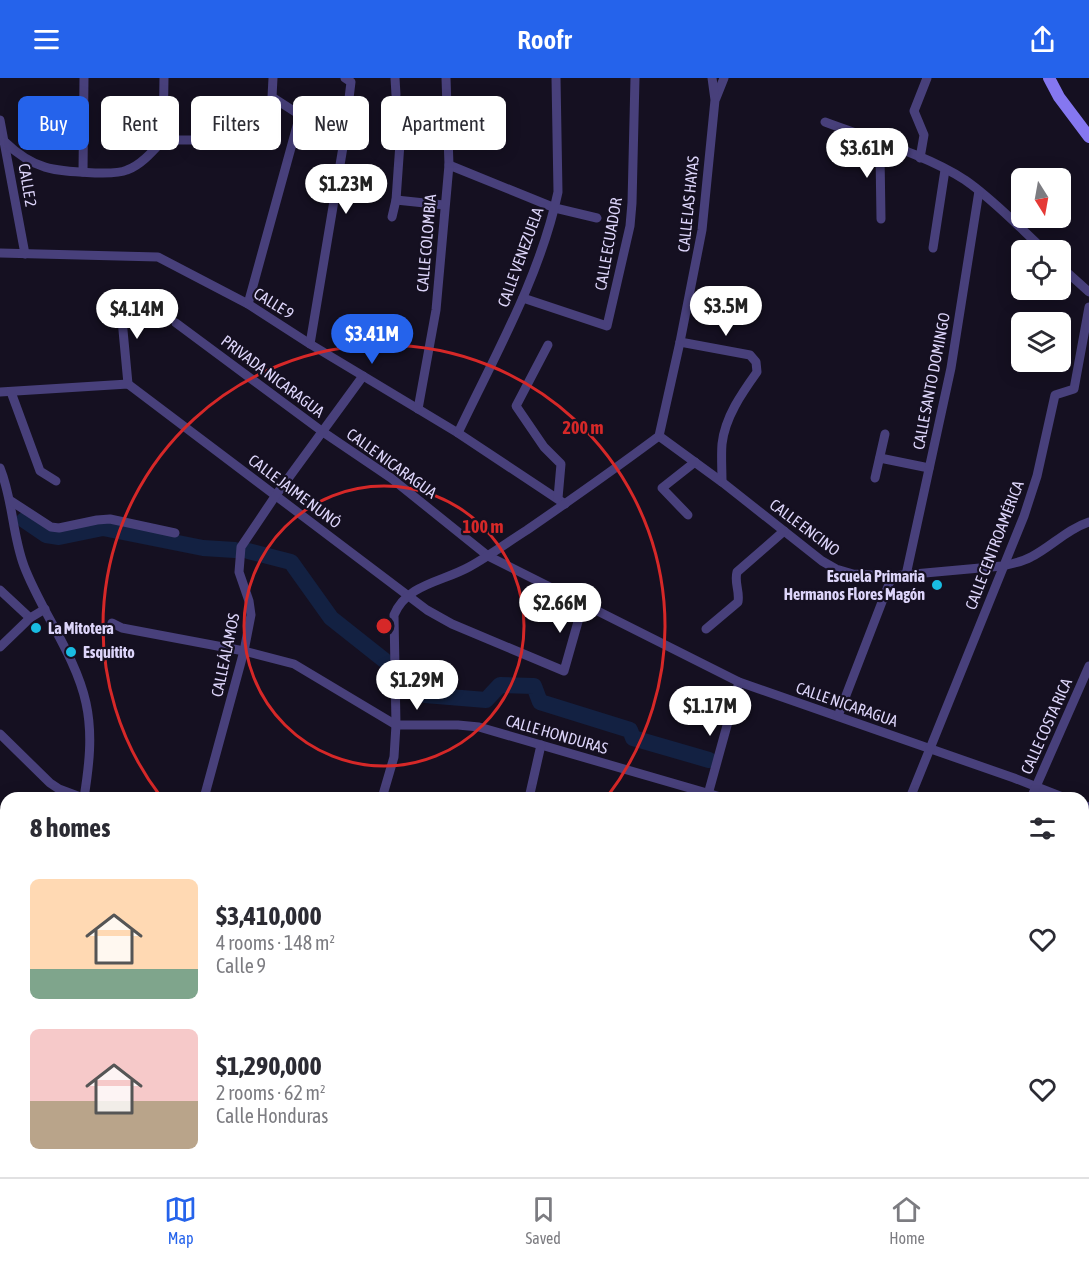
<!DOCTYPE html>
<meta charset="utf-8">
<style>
:root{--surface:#fff;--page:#f7f7f7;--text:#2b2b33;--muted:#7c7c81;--line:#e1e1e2;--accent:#2563eb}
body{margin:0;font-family:"Asap Condensed",sans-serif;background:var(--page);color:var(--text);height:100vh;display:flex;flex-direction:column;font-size:22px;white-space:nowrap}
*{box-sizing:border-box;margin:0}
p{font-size:20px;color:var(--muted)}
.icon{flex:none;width:33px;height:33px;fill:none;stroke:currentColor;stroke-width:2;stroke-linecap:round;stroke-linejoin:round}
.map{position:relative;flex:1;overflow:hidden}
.sheet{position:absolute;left:0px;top:714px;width:1089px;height:386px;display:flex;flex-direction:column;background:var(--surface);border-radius:18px 18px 0 0;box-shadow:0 3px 15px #0003}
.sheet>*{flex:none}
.guide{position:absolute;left:18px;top:18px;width:600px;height:54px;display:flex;gap:12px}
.needle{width:39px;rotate:169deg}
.controls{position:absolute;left:1011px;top:90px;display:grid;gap:12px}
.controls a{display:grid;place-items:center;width:60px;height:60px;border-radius:9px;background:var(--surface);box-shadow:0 3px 15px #0003;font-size:30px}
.price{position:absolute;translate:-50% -51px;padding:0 14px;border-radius:21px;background:#fff;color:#222;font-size:20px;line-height:39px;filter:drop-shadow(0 2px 3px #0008)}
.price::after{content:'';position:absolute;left:50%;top:36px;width:18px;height:14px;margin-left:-9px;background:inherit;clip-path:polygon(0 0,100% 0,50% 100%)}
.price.current{background:var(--accent);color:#fff}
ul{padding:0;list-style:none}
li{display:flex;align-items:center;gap:18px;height:150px;padding:0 30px}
li span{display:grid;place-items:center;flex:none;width:168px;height:120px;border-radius:9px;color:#555}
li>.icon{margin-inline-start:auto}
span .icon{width:72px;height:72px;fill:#fffc;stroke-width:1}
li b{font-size:26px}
h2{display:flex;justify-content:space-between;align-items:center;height:72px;padding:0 30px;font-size:26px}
.chip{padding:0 21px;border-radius:9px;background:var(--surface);box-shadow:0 3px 15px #0003;font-size:21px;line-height:54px}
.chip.current{background:var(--accent);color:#fff}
header{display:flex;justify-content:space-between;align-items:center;height:78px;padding:0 30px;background:var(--accent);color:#fff;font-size:27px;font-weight:600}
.dock{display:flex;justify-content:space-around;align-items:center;height:84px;border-top:2px solid var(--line);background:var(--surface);font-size:16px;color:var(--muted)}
.dock a{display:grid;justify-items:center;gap:3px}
.dock .current{color:var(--accent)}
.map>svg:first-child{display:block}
.green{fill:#14292b}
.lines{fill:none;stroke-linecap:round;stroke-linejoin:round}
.river{stroke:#132142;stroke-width:16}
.street{stroke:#48407b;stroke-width:9}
.secondary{stroke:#8577f0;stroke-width:12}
.ring{fill:none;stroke:#d62828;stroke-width:3}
.poi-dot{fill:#19bce2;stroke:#151021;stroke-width:2}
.labels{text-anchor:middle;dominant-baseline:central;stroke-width:4.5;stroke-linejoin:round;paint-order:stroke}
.street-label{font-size:16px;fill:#ddd5fa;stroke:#151021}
.poi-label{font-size:16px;font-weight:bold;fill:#ddd5fa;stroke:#151021;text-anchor:start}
.centre{fill:#d62828;stroke:#151021;stroke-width:3}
.ring-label{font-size:18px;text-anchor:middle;font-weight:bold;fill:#d62828;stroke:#151021;stroke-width:4.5;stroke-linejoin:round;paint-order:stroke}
</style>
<header><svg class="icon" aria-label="menu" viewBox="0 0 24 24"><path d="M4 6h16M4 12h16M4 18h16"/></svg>Roofr<svg class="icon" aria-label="share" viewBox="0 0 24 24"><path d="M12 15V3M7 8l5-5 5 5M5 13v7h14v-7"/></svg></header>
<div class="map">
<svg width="1089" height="1099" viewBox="0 0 1089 1099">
<rect width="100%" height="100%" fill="#151021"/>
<g class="green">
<path d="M1089 898V1001L1083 999V914Z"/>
<path d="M1083 1019 1089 1022V1099H1005L1007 1094H1083Z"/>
<path d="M439 1094H620L618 1099H438Z"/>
</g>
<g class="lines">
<g class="river">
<path d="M24 442 46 457 59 459 103 450 203 470 235 472"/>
<path d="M248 473 291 484 331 540 384 582"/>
<path d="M402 601 425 617 486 622 500 607 534 608 540 624 630 652 633 660 709 682"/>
</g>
<g class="street">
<path d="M273 0 272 19 300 37 343 69"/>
<path d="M395 0 396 17"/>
<path d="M716 20 724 0"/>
<path d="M0 42 25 176"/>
<path d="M825 44C870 61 925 76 965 102 994 122 1019 149 1044 172"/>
<path d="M163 62H239"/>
<path d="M163 62 164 0"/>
<path d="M5 64C35 93 56 93 95 95 105 95 118 96 127 92 141 87 153 73 163 62"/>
<path d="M920 80 924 57 914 33 927 0"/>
<path d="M449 87 555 130 597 140"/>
<path d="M83 94 84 0"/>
<path d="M396 122 444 127"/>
<path d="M392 139 396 122 400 65"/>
<path d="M881 141 880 76 883 66"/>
<path d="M933 170 945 92"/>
<path d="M0 175 158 179 248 226 310 266 458 355 565 426"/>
<path d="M1060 188 1089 214"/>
<path d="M120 220 128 306"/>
<path d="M523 220 607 248 630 148 632 125 635 0"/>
<path d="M248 226 300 37"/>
<path d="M176 245 323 354 391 400 488 478 739 604 1014 700 1065 720"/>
<path d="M680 264 750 277 756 284 757 294C742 315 725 339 722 366 721 378 722 391 722 404"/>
<path d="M310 266 343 69 351 4 345 0"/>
<path d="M548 267 516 328 544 369 561 386 558 420"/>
<path d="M0 314 128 306 427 532 452 546 564 593 583 526"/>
<path d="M11 314 40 393 56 403"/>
<path d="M418 331 436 232 449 87 446 0"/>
<path d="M458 355C495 277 540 199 558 114L556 0"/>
<path d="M659 358 722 404 822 483 836 491 853 496 892 498 1002 488C1012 486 1022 484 1031 479 1051 469 1067 451 1089 444"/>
<path d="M880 380 929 390"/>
<path d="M0 390C13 422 12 456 24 488 41 533 76 578 86 625 93 657 89 688 84 720"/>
<path d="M875 400 885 356"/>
<path d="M11 423 51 449 59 450 97 442 110 441 175 455"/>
<path d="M688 437 662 410 695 384"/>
<path d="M906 497 951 290 979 113"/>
<path d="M0 512 30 540"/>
<path d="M112 545 122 550 244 573 294 586 396 647H458L479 649 724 720"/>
<path d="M706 551 738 524C740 513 734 505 737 494L784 453"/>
<path d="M0 569 30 540 45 531"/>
<path d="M838 638 892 498"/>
<path d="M0 656 50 705 59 711 83 720"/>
<path d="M204 720 244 573 251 537 249 523 239 494 241 469 276 417 363 298"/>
<path d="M382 720 394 679 396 647 394 537C407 506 442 504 469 489 489 478 508 464 527 452 572 421 616 390 659 358L680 264 702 152 715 22 712 0"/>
<path d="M529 720 541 667"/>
<path d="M707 720 739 604"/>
<path d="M910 720 1024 438 1037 398 1055 317 1074 311 1089 229"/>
<path d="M1031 720 1089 588"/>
<path d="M1083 727 1089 729"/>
<path d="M0 806 6 812"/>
<path d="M0 850 6 843"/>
<path d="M0 1007 6 1006"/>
<path d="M0 1046 6 1024"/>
<path d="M103 1099 104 1094"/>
<path d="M296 1099 298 1094"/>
<path d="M429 1099 430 1094"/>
<path d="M624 1099 626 1094"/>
<path d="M754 1099 756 1094"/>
</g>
<g class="secondary">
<path d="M1049 0 1059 19 1089 59"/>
<path d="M1083 883 1089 867"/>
<path d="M1083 1014 1089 1016"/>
<path d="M998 1099 1000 1094"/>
</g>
</g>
<g class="ring">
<circle cx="384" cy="548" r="140"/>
<path d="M161 719A281 281 0 1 1 607 719"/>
</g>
<g class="poi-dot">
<circle cx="937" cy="507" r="6"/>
<circle cx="36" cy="550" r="6"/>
<circle cx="71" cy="574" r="6"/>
</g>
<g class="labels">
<g class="street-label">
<text transform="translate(28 107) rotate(80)">CALLE 2</text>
<text transform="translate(688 126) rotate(-84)">CALLE LAS HAYAS</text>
<text transform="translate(426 165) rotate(-85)">CALLE COLOMBIA</text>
<text transform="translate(608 166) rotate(-80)">CALLE ECUADOR</text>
<text transform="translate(520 179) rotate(-70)">CALLE VENEZUELA</text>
<text transform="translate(274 225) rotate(32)">CALLE 9</text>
<text transform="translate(273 298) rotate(37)">PRIVADA NICARAGUA</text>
<text transform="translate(931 303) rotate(-79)">CALLE SANTO DOMINGO</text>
<text transform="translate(392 385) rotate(36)">CALLE NICARAGUA</text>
<text transform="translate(295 413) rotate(37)">CALLE JAIME NUNÓ</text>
<text transform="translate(805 449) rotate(37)">CALLE ENCINO</text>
<text transform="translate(994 467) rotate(-69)">CALLE CENTROAMÉRICA</text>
<text transform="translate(225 577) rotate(-78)">CALLE ÁLAMOS</text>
<text transform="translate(847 626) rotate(19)">CALLE NICARAGUA</text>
<text transform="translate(1046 648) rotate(-66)">CALLE COSTA RICA</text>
<text transform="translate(557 656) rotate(16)">CALLE HONDURAS</text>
</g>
<g class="poi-label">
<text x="925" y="498" text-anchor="end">Escuela Primaria<tspan x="925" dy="18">Hermanos Flores Magón</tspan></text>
<text x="48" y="550">La Mitotera</text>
<text x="83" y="574">Esquitito</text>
</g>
</g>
<circle cx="384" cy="548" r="9" class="centre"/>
<g class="ring-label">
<text x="583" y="356">200 m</text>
<text x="483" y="455">100 m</text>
</g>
</svg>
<div class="controls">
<a><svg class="needle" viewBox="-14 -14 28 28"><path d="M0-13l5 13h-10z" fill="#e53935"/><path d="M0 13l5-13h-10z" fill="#7c7c81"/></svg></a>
<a><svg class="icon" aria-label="locate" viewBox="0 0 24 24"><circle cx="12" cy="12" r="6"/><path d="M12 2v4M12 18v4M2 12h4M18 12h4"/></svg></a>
<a><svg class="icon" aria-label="layers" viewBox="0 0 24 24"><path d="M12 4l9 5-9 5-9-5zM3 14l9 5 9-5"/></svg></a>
</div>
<b class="price" style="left:867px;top:101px">$3.61M</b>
<b class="price" style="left:346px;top:137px">$1.23M</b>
<b class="price" style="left:726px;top:259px">$3.5M</b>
<b class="price" style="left:137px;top:262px">$4.14M</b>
<b class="price current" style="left:372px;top:287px">$3.41M</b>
<b class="price" style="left:560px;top:556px">$2.66M</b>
<b class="price" style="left:417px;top:633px">$1.29M</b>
<b class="price" style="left:710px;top:659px">$1.17M</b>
<div class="guide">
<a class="chip current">Buy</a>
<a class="chip">Rent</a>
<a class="chip">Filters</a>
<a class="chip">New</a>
<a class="chip">Apartment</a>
</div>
<section class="sheet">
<h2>8 homes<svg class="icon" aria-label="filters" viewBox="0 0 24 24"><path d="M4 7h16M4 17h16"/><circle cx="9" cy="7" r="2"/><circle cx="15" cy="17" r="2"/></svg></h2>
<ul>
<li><span style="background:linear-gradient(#ffd9b3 75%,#7fa58c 0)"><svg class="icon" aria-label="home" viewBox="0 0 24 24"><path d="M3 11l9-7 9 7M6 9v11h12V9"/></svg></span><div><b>$3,410,000</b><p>4 rooms · 148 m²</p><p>Calle 9</p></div><svg class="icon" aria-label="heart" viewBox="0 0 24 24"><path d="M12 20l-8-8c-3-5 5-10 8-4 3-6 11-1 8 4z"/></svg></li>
<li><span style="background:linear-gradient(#f6c9c9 60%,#b9a48a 0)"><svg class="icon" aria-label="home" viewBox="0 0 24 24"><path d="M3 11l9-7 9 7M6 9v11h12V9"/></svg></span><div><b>$1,290,000</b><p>2 rooms · 62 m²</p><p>Calle Honduras</p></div><svg class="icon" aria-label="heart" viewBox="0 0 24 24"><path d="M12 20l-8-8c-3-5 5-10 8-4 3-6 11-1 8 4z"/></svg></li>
</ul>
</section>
</div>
<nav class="dock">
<a class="current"><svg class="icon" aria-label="map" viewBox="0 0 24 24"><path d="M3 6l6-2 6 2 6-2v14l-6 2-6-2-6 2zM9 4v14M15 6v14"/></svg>Map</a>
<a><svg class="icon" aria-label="saved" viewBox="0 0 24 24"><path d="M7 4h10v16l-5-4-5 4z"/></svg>Saved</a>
<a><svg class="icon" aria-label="home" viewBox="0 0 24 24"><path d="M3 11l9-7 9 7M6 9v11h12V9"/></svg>Home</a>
</nav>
